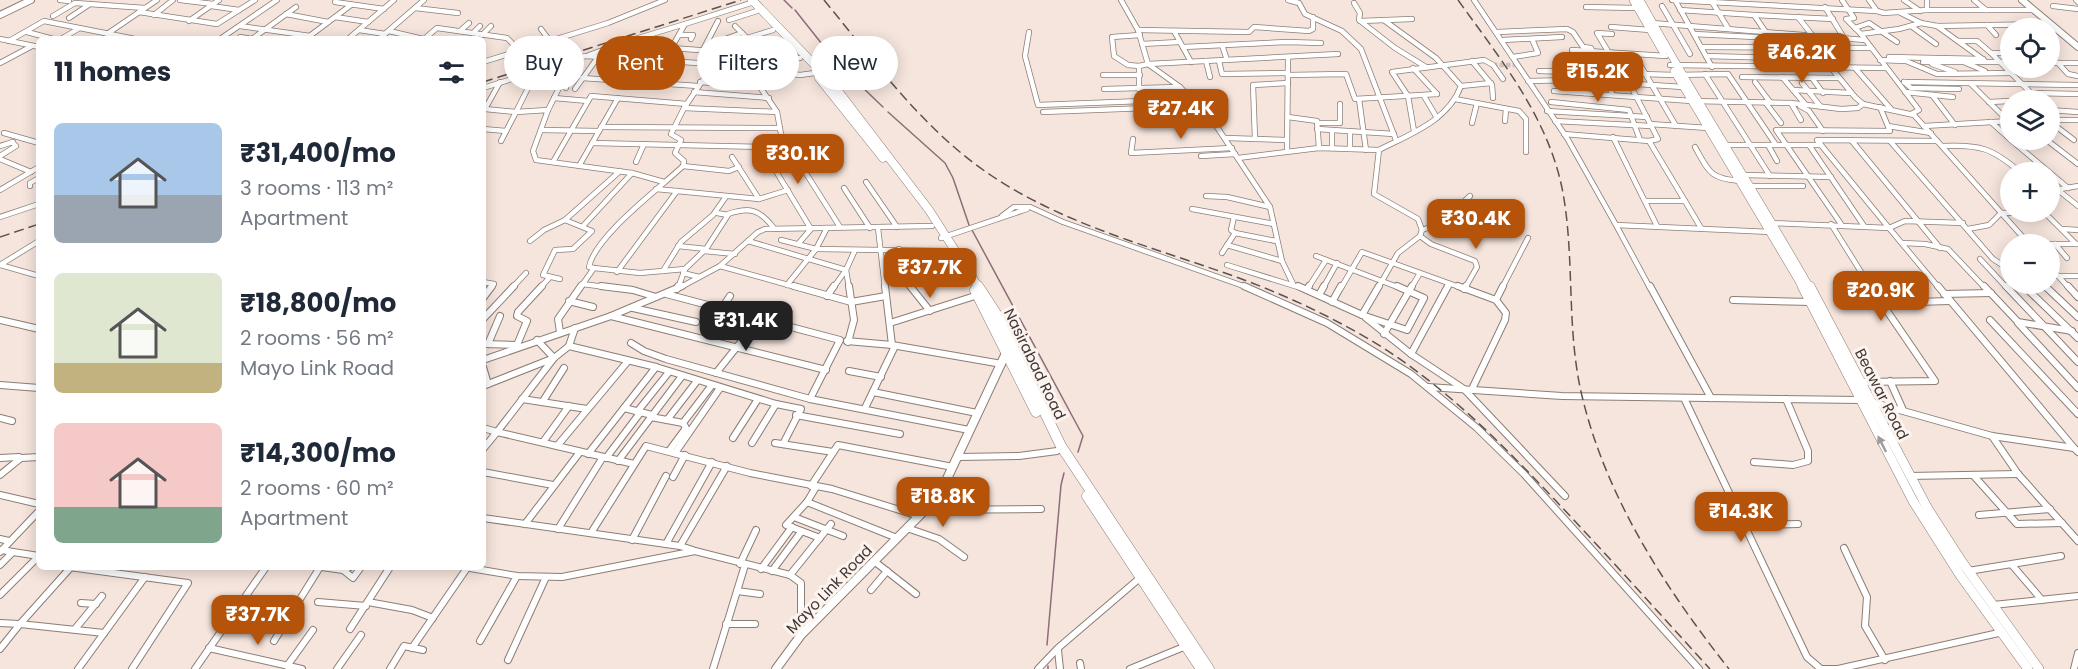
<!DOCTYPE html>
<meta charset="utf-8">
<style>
:root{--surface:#fff;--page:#f6f6f7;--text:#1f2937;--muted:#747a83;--accent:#b45309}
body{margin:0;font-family:Poppins,sans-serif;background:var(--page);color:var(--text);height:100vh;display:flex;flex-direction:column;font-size:22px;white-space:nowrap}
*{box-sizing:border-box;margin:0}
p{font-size:20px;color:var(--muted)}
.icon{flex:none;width:33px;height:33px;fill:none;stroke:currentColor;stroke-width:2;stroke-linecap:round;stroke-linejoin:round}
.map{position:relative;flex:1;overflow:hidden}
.details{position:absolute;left:36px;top:36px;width:450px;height:534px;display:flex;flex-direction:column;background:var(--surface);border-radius:9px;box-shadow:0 3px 15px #0003}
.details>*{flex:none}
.banner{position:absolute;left:504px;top:36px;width:570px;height:54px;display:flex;gap:12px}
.buttons{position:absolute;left:2000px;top:18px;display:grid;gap:12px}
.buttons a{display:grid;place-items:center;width:60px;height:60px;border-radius:50%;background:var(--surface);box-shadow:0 3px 15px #0003;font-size:30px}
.price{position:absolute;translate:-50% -51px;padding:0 14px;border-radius:12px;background:var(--accent);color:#fff;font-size:20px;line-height:39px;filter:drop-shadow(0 2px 3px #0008)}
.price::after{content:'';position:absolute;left:50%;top:36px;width:18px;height:14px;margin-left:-9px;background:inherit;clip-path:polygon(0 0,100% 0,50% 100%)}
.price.on{background:#222;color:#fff}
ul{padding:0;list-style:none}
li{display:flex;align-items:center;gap:18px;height:150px;padding:0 18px}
li span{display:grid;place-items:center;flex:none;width:168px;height:120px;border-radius:9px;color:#555}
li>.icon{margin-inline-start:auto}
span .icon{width:72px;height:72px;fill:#fffc;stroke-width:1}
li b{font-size:26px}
h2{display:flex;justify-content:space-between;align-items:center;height:72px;padding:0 18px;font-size:26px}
.chip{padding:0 21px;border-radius:27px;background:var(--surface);box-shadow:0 3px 15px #0003;font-size:21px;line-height:54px}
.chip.on{background:var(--accent);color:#fff}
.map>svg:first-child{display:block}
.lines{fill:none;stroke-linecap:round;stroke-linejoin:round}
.stream{stroke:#8c6d79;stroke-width:1.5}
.street-tunnel{stroke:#d1c2bb;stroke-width:4.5;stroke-dasharray:4.5 2;stroke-linecap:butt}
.street-far1-casing{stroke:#8c7e76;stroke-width:6}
.street-casing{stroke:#8c7e76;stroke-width:8}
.secondary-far1-casing{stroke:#8c7e76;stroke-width:8}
.secondary-casing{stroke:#8c7e76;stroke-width:10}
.primary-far1-casing{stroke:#8c7e76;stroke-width:8}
.primary-casing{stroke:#8c7e76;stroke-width:10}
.highway-far1-casing{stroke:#8c7e76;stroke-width:9}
.highway-casing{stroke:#8c7e76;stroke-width:11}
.street-far1{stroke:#fff;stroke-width:4.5}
.street{stroke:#fff;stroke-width:6}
.secondary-far1{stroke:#fff;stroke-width:6}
.secondary{stroke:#fff;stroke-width:8}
.primary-far1{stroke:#fff;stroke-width:7}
.primary{stroke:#fff;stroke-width:9}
.highway-far1{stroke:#fff;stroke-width:8}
.highway{stroke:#fff;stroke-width:10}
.rail{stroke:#5b534f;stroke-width:1.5;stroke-dasharray:10 5;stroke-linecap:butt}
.oneway{fill:#9e9c9a}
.labels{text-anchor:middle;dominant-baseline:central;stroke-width:6;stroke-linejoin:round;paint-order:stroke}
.street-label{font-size:15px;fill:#3e3835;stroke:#fef4ef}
</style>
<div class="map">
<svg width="2078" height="669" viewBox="0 0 2078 669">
<rect width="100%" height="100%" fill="#f6e5dd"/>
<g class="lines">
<g class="stream">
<path d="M784 0 792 8"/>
<path d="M795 10 837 63 883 107"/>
<path d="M888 112 945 163 953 178 969 225"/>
<path d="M972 230 1083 436 1078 452"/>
<path d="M1047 645 1061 485 1064 473"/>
<path d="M1048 666V669"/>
</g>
<path class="street-tunnel" d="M1493 65H1518"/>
<defs>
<g id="street-far1">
<path d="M60 0 69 1"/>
<path d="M180 0 213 4"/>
<path d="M1121 0 1138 30 1148 64 1180 87 1211 118 1270 207 1282 261 1293 284"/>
<path d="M1288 0 1299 3 1305 14 1342 31 1361 49 1396 140"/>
<path d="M1474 0 1567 138 1616 225 1771 232"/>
<path d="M1672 0 1877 11"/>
<path d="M1675 0 1712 67"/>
<path d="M1842 0 1854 18 1846 19 1861 34 1919 110 1911 114"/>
<path d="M1869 0 1877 11 1884 13 1927 10H2033"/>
<path d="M1904 0 1920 11"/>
<path d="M1927 0V10"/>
<path d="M1974 0 1986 10"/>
<path d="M2076 0 2078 2"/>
<path d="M335 2 384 9"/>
<path d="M1712 2 1728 28"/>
<path d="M1354 3 1360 13 1359 20 1395 48 1426 67"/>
<path d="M211 6 239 10"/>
<path d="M1662 6 1690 54"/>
<path d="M2053 6 2078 9"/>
<path d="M1586 7 1637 8"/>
<path d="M1825 7 1844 38"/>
<path d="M415 8 458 13"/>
<path d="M1680 10 1754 15 1765 31"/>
<path d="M139 12 217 24 255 0"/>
<path d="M1899 12 1921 23 1937 26 2051 24"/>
<path d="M286 14 328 22"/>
<path d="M154 15 173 0"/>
<path d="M1754 15 1833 19"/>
<path d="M53 16 75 3 145 8"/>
<path d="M335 17 368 22"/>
<path d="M1798 17 1812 35 1819 53 1855 97 1863 104 1914 115 2029 244"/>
<path d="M69 18 90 4"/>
<path d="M729 20 757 11"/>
<path d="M189 21 219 0"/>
<path d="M1360 21 1412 19"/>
<path d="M1652 23 1865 40"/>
<path d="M685 24 754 2"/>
<path d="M1987 25 1996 35"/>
<path d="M240 26 310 36"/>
<path d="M1911 26 1936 44"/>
<path d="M1937 26 1984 60"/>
<path d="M1611 27 1650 30"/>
<path d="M1855 28 1869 23 1897 42"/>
<path d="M541 29 550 41"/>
<path d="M359 30 385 34"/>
<path d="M1138 30 1249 32 1254 27 1309 31 1313 29V17"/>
<path d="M389 31 423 39"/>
<path d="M460 31 469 23"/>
<path d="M1174 31 1191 62"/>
<path d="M27 32 53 39"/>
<path d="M1029 32 1025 56 1038 105 1194 99"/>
<path d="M1497 32 1567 29 1573 32 1583 47 1591 48 1593 52"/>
<path d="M473 33 480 26"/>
<path d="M107 34 157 0"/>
<path d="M1694 34 1795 39"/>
<path d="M1861 34 1899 29 1921 23"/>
<path d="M482 35 491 26"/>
<path d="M679 35H693L691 39"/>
<path d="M240 37 252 39 296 7"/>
<path d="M307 38 351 5"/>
<path d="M0 39 39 47"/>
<path d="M61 39 78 29"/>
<path d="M220 39 277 0"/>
<path d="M348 39 394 0"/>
<path d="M379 39 424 0"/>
<path d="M424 39 437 28 507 38 520 51"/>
<path d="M1503 40 1562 37"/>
<path d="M9 41 44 21 135 39"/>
<path d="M1958 41H1977L1991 53"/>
<path d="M622 43 685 24 664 61 648 82"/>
<path d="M728 44 725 39 742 33"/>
<path d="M1142 44 1179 42"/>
<path d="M1222 45 1227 60"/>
<path d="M1183 47 1287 42 1321 43"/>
<path d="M1701 47 1871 48"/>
<path d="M671 48 726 52"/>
<path d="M718 48 747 38 735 26"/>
<path d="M703 50 718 21"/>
<path d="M1572 50 1666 56"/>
<path d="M760 52 747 38 773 30"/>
<path d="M1609 53 1597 33 1612 34"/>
<path d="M2010 53H1991L2038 100"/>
<path d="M589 55 622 43 672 47"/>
<path d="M1706 56 1824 59"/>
<path d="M713 57 800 58"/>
<path d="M1513 57 1538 53 1532 39"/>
<path d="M1889 57 1983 59"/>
<path d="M1560 59 1585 93"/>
<path d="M1594 59 1613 95"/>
<path d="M1880 60 1906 61 1937 74 2011 73"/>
<path d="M1206 61 1210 77"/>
<path d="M1219 61 1222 74 1288 73"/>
<path d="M1472 61 1492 85 1493 98"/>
<path d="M483 62 608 23 665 0"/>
<path d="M1923 62H2010"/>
<path d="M0 63 32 46"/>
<path d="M1639 63 1676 126"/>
<path d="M1966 63 1985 71"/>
<path d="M2049 63H2078"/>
<path d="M2058 63 2068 74 2078 76"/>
<path d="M1932 64 1955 72"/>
<path d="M1670 65 1886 68"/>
<path d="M1139 66 1128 65 1114 56 1112 37 1140 35"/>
<path d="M1413 68 1437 94"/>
<path d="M1855 68 1891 109"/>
<path d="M1539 71 1676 75 1728 74 1776 145"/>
<path d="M1705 74 1770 176"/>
<path d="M1103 75H1140"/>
<path d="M1288 75 1346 74 1355 99 1437 94"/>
<path d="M517 77C531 82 558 82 566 88"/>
<path d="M1742 77 1838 78"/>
<path d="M582 78 698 86"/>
<path d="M1783 78 1805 104"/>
<path d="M1812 78 1823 93"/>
<path d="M604 79 628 45"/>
<path d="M627 81 651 46"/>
<path d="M1528 81 1575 80 1683 87"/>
<path d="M500 82 485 109 516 112 501 141"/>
<path d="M700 82 760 87 777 112"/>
<path d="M1755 82 1770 102"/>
<path d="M1904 82 2078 85"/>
<path d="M1904 82 1911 88 1959 89"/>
<path d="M548 83 565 62"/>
<path d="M1802 83 1820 106"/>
<path d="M1971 84 2009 122"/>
<path d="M1461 86 1491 83"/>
<path d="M760 87 769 70"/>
<path d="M483 88 585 56 714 64 800 75 815 73"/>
<path d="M575 89 598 57"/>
<path d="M1104 89 1180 87"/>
<path d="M1139 89V66L1148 64 1338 54"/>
<path d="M1793 90 1850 93"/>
<path d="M1554 91 1691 101 1791 103 1841 109 1858 108 1863 104"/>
<path d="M694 92 769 98"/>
<path d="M1905 92 1953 97"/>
<path d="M2030 93 2078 94"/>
<path d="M1932 95 1955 125"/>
<path d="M1424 96 1437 118"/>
<path d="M554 98 588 101"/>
<path d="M1359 99 1366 150"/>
<path d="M1455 99 1519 111 1526 119V152"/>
<path d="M2020 100H2024"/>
<path d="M1148 101 1153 117"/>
<path d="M1551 102 1629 110 1640 140"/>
<path d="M1765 102 1781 123"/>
<path d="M1989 102 2010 101"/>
<path d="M1791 103 1801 120"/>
<path d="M1800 106 1809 111 1823 131"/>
<path d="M684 108 777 112 781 134 840 227"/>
<path d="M548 110 561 84"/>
<path d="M2049 110 2078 112"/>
<path d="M1547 111 1647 117"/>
<path d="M516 112 548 110 533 151 536 160 632 173 664 182"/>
<path d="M516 112 531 82"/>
<path d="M1043 112 1200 106"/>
<path d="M1288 117 1317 121 1319 148"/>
<path d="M2049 120H2078"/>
<path d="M1505 121 1506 109"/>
<path d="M1555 121 1651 126"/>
<path d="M2049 121 2074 140"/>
<path d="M1991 122 2010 139"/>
<path d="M1317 123H1340V104"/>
<path d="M1472 123 1477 103"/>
<path d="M1650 124 1708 128"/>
<path d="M1888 126 1931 133"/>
<path d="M1924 126 2010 121"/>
<path d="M601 127 780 128"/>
<path d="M483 129 506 131"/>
<path d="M1317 129 1394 134"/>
<path d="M541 130 599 131"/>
<path d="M1332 131V148"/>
<path d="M1414 131 1408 96 1392 72 1484 60 1493 65 1503 79"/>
<path d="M1350 132V149"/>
<path d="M4 133 39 143"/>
<path d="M1564 134 1649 141 1658 139 1618 61"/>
<path d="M1613 137 1657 226"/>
<path d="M1226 138 1287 140"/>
<path d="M1133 139 1131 153 1232 148"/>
<path d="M1255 139 1253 85 1288 83"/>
<path d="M2011 140 2068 188"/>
<path d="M1852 141 1940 248"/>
<path d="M1890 141 1993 259 2010 270"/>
<path d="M2048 141 2078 164"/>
<path d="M2014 142 2026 140"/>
<path d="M592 143 766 147 788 144"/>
<path d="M1722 145H1821L1817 140 1937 141"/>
<path d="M1768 145 1777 161"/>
<path d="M1809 145 1864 226"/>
<path d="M1821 145 1889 228 1905 221 1963 223"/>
<path d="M0 146 13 142"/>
<path d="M1942 146C1979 144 1992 148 2020 172"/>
<path d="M766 147 768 158 811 229 798 244"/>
<path d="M1695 147C1709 172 1710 179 1741 181"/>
<path d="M1287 151 1288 58"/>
<path d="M0 156 16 146 12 142"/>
<path d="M1201 156 1235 154"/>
<path d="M732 157 759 199"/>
<path d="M1238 158 1319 148 1379 150"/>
<path d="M0 159 31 172"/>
<path d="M553 162 591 96 687 104"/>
<path d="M636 162 644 144"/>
<path d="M579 166 618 98"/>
<path d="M683 166 729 171 739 167"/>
<path d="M1742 175 1831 177"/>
<path d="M866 182 897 227"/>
<path d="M30 186V183L39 178"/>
<path d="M1748 186H1803"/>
<path d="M844 188 870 228"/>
<path d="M656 189 759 199 788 190"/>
<path d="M0 190 39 167"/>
<path d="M2058 190 2078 206"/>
<path d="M2049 191 2078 186"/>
<path d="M1206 196 1227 197 1270 207"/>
<path d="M1646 201H1685L1649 141"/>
<path d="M1685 201 1701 228"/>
<path d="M1192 209 1274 224"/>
<path d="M2044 212 2076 244"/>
<path d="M728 214C749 207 759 209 773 227"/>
<path d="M1002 216 1014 207H1030L1063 222 1249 288"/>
<path d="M0 217 39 204"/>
<path d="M1234 217 1231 230 1235 233"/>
<path d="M1770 223 1889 228 1939 288"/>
<path d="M1831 224 1871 288"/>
<path d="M1841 224 1776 130 1890 131 1880 107"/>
<path d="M1616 225 1650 288"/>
<path d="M583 226 632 173"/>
<path d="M878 228 885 288"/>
<path d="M1968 229 1989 225 2001 213 2044 212"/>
<path d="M2062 229 2078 230"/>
<path d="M1422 230 1441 223 1470 196"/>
<path d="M1420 236 1431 244 1475 261 1477 267 1465 288"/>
<path d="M941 238 1027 209"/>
<path d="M781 240 816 249 949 251"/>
<path d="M530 241 544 230 565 220 620 171"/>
<path d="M748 241 846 270 849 288"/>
<path d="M1902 243 1925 244 1948 249 1985 288"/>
<path d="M2028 244H2078"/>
<path d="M2055 244 2067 258"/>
<path d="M1227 245 1282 261"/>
<path d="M678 246 706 249"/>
<path d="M899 249 902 276 911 288"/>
<path d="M704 251 735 254"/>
<path d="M1222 253 1235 233 1276 241"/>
<path d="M1316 256 1400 288"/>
<path d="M1980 259 2007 288"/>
<path d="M0 265 39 241"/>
<path d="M0 265 39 276"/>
<path d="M1227 265 1301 288"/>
<path d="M720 266 799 288"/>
<path d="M2049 266 2069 288"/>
<path d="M685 269 640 273 594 268 589 267C595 236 659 189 683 166L684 161 675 153 681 140 671 134 684 108 714 64"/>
<path d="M663 271 681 242 713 215 725 198"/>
<path d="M617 272 677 191"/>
<path d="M683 273 699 277"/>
<path d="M2059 276H2078"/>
<path d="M560 279 543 275 555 250 573 249 592 231 565 220"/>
<path d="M483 282 494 284 491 288"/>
<path d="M582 284 614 288"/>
<path d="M2022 284 2026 288"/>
<path d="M2043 284 2047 288"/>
<path d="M787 285 816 249 827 228"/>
<path d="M512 288 526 273"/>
<path d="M540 288 550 277"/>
<path d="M580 288 594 268"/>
<path d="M678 288 685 269 706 249 728 215 717 213"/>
<path d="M679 288 720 266 758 232 765 229 932 226"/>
<path d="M833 288 846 270 855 250"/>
<path d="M1308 288 1326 260"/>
<path d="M1323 288 1337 263"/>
<path d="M1341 288 1362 252 1462 288"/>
<path d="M1378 288 1398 253 1420 236 1422 230 1418 219 1374 194 1379 150C1410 134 1448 121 1461 86L1436 58 1385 21"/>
<path d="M1411 288 1420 273"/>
<path d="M1447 288 1449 284"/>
<path d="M1502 288 1528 238"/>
</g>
<g id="street">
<path d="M601 286 633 290 656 297"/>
<path d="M794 286 851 302 886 296"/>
<path d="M885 286 892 345"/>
<path d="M910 286 930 311"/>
<path d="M1244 286 1327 323 1411 374 1477 428 1524 474 1699 669"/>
<path d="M1298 286 1362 315 1407 330 1424 298 1397 286"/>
<path d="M1458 286 1496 300 1506 313 1505 320 1472 389"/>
<path d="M1650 286 1711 398"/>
<path d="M1938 286 2074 448"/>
<path d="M1984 286 2018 322 2072 331"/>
<path d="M2006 286 2078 362"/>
<path d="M2024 286 2078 338"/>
<path d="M2045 286 2078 317"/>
<path d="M2068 286 2078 297"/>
<path d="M677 289 678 286"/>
<path d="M1464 289 1466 286"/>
<path d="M1307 290 1309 286"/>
<path d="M666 294 840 340 810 399"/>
<path d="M1944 294 1991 293"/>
<path d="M1319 295 1324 286"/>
<path d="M827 296 834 286"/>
<path d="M483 298 492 286"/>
<path d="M1496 300 1503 286"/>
<path d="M1733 300 1811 302"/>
<path d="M569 301 593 307"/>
<path d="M1332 302 1341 286"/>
<path d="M1881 303 1950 301"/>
<path d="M633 308 696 322"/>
<path d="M722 308 730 296"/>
<path d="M1362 315 1379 286"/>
<path d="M611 316 826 370"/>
<path d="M1366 318 1411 354 1464 389 1565 496"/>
<path d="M483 319 514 286"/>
<path d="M0 320 39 329"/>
<path d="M1990 320 2078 414"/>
<path d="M890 323 978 295"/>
<path d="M2018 323 2078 388"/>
<path d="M560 332 558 319 581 286"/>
<path d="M1384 334 1412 286"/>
<path d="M537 340 554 358 569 346 656 367 776 404 801 409 783 444"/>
<path d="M847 341 892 345 1002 364"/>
<path d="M848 342 854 320 849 286"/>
<path d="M631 343 644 351 666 359 810 399 969 430"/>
<path d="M483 344 517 345"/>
<path d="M488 344 500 316"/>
<path d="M517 345 527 321 517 316 518 312 542 286"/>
<path d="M569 346 575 328"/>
<path d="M1411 354 1448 286"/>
<path d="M483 360 611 316 682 286"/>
<path d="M483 367 488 384"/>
<path d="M849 371 881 377"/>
<path d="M716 373 760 318"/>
<path d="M1890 381 1903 410"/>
<path d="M1861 382 1935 381 1870 286"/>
<path d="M0 385 39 388"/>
<path d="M483 386 554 358 497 432 634 464"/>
<path d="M1428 387 1562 396 1862 400"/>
<path d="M873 392 977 413"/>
<path d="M1684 398 1807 657 1821 669H1838"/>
<path d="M522 399 587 409"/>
<path d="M543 401 564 368"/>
<path d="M1871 402 1992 436 2074 448 2078 452"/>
<path d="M624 408 652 415"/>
<path d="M865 408 895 346"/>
<path d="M637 412 669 372"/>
<path d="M796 415 900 434"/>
<path d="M651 417 683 423"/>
<path d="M0 418 12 421"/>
<path d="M667 420 697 381"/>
<path d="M483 428 497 432 483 449"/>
<path d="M1992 436 2018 474 2078 541"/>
<path d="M733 438 758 399"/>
<path d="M543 442 569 406"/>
<path d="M752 443 776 404"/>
<path d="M775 443 833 452"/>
<path d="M557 446 628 361"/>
<path d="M669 451 686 428 683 423 712 385"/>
<path d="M675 453 720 388"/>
<path d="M588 454 656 367"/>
<path d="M958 457 1019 456 1057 451"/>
<path d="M0 458 19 457"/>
<path d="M606 458 640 413"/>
<path d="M618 461 682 376"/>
<path d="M1754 462 1793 465 1808 461V451L1786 399"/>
<path d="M483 472 553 485"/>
<path d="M0 475 21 458 39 457"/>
<path d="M1909 476 2018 474"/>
<path d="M1974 476 2017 524 2062 523"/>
<path d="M673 477 685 455"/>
<path d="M811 486 838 445 953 467"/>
<path d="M816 487 807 502 786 525 820 538"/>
<path d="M0 495 39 504"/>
<path d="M807 502 897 538"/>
<path d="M925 510 1041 509"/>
<path d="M1979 515 2050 509"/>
<path d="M794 517 843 536"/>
<path d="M483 518 680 546 693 550"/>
<path d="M525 524 580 452"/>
<path d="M1745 525 1798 524"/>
<path d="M907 528 939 539 964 557"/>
<path d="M558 529 603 457"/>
<path d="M591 533 646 446 750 473 832 489 919 516"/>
<path d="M0 539 9 541"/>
<path d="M632 540 666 476"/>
<path d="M666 544 712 462"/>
<path d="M680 546 727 466"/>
<path d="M1844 548 1867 597 1865 626 1885 660"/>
<path d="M0 552 39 511"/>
<path d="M874 561 916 594"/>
<path d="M740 564 756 530"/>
<path d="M0 565 13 552 2 550"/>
<path d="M2012 565 2042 600"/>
<path d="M69 567 188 583 132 669"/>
<path d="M71 567 20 624 104 633"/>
<path d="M322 567 343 570 350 567"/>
<path d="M464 567 517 576 562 577 695 551 790 575 801 583V635"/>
<path d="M761 569 792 527"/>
<path d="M343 570 353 578 361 567"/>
<path d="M772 571 801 532"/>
<path d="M1968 571 2061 556"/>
<path d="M790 575 831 524"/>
<path d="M871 590 887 571"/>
<path d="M737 591 760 594"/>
<path d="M0 595 39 556 13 552"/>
<path d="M242 601 294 609"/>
<path d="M318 602 366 606"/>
<path d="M368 602 412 610 433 618"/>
<path d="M81 603 96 604"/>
<path d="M1993 605 2078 596"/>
<path d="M0 623 20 624"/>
<path d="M726 624H755"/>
<path d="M75 629 102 596"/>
<path d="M350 629 390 567"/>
<path d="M274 641 320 567"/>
<path d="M480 641 517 576"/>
<path d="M209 648 302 669"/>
<path d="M412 648 467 568"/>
<path d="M0 649 20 624"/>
<path d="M1058 650 1060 669"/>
<path d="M508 660 546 577"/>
<path d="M1080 663 1081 669"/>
<path d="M287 666 313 630"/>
<path d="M78 669 145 577"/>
<path d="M195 669 266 567"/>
<path d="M337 669 361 635"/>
<path d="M390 669 404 646 423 650"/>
<path d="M713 669 745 565"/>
<path d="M1038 669 1058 648 1141 577"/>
<path d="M1130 669 1186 646"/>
<path d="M1838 669 2003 632"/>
<path d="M2074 669 2078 653"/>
</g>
<g id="secondary-far1">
<path d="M2022 0 2078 47"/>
<path d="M0 15 31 0"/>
</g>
<path id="secondary" d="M776 669 801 635 925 510 945 483 1007 351"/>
<g id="primary-far1">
<path d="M1633 0 1663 52"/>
<path d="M1640 0C1694 98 1755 191 1810 288"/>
<path d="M1674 71 1803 288"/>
</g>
<g id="primary">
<path d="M1802 286 1913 501 1960 575 2028 669"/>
<path d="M1810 286 1928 509 1962 562 2039 669"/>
</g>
<g id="highway-far1">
<path d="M752 0 832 83 929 210 979 288"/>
<path d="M819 78 883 158"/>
</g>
<g id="highway">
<path d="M978 286 999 318 1061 446 1209 669"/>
<path d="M975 290 1036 412"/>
<path d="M1087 496 1201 669"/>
</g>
</defs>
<use href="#street-far1" class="street-far1-casing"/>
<use href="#street" class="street-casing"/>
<use href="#secondary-far1" class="secondary-far1-casing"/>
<use href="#secondary" class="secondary-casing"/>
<use href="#primary-far1" class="primary-far1-casing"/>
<use href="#primary" class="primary-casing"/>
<use href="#highway-far1" class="highway-far1-casing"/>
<use href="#highway" class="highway-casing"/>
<use href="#street-far1" class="street-far1"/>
<use href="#street" class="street"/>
<use href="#secondary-far1" class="secondary-far1"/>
<use href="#secondary" class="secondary"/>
<use href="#primary-far1" class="primary-far1"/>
<use href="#primary" class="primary"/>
<use href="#highway-far1" class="highway-far1"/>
<use href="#highway" class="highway"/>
<g class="rail">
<path d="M824 0C875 62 924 131 992 176 1067 226 1156 248 1239 278 1285 295 1330 316 1372 341 1443 384 1500 442 1556 501 1608 556 1659 613 1710 669"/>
<path d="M1458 0C1501 60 1549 118 1563 193 1575 260 1566 329 1582 396 1606 497 1665 588 1729 669"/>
<path d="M483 82 741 0"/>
<path d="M0 237 39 224"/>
</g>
</g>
<defs><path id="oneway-solid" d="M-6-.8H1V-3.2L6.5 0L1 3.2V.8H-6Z" transform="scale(1.5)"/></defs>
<use class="oneway" href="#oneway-solid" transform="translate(1882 444) rotate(-117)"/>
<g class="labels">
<g class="street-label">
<text transform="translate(1035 364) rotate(64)">Nasirabad Road</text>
<text transform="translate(1882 394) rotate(63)">Beawar Road</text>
<text transform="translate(829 589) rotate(-46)">Mayo Link Road</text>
</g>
</g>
</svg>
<div class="buttons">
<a><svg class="icon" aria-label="locate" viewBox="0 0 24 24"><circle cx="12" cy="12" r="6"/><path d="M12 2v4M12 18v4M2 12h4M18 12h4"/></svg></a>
<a><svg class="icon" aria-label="layers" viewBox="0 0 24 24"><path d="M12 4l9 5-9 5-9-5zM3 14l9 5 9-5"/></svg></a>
<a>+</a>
<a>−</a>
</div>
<b class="price" style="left:1802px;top:84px">₹46.2K</b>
<b class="price" style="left:1598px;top:103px">₹15.2K</b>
<b class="price" style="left:1181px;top:140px">₹27.4K</b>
<b class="price" style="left:798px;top:185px">₹30.1K</b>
<b class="price" style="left:1476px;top:250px">₹30.4K</b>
<b class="price" style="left:930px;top:299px">₹37.7K</b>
<b class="price" style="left:1881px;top:322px">₹20.9K</b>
<b class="price on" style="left:746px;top:352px">₹31.4K</b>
<b class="price" style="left:943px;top:528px">₹18.8K</b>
<b class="price" style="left:1741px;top:543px">₹14.3K</b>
<b class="price" style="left:258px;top:646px">₹37.7K</b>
<div class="banner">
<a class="chip">Buy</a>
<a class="chip on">Rent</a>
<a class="chip">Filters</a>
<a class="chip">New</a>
</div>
<section class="details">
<h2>11 homes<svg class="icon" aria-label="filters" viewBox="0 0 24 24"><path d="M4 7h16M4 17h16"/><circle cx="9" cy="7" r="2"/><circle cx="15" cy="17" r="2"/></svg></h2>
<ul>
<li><span style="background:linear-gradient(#a9c7e8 60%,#9aa5b1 0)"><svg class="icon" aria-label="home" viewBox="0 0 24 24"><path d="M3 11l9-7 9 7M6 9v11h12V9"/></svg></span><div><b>₹31,400/mo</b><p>3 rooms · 113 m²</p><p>Apartment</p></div></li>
<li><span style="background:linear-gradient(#dfe7d0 75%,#c2b280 0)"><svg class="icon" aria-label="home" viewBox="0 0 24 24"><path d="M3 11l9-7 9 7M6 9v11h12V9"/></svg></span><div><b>₹18,800/mo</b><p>2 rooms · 56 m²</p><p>Mayo Link Road</p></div></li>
<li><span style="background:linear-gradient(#f6c9c9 70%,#7fa58c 0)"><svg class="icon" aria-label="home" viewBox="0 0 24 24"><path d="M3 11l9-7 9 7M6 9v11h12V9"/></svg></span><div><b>₹14,300/mo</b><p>2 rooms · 60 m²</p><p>Apartment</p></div></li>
</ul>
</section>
</div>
